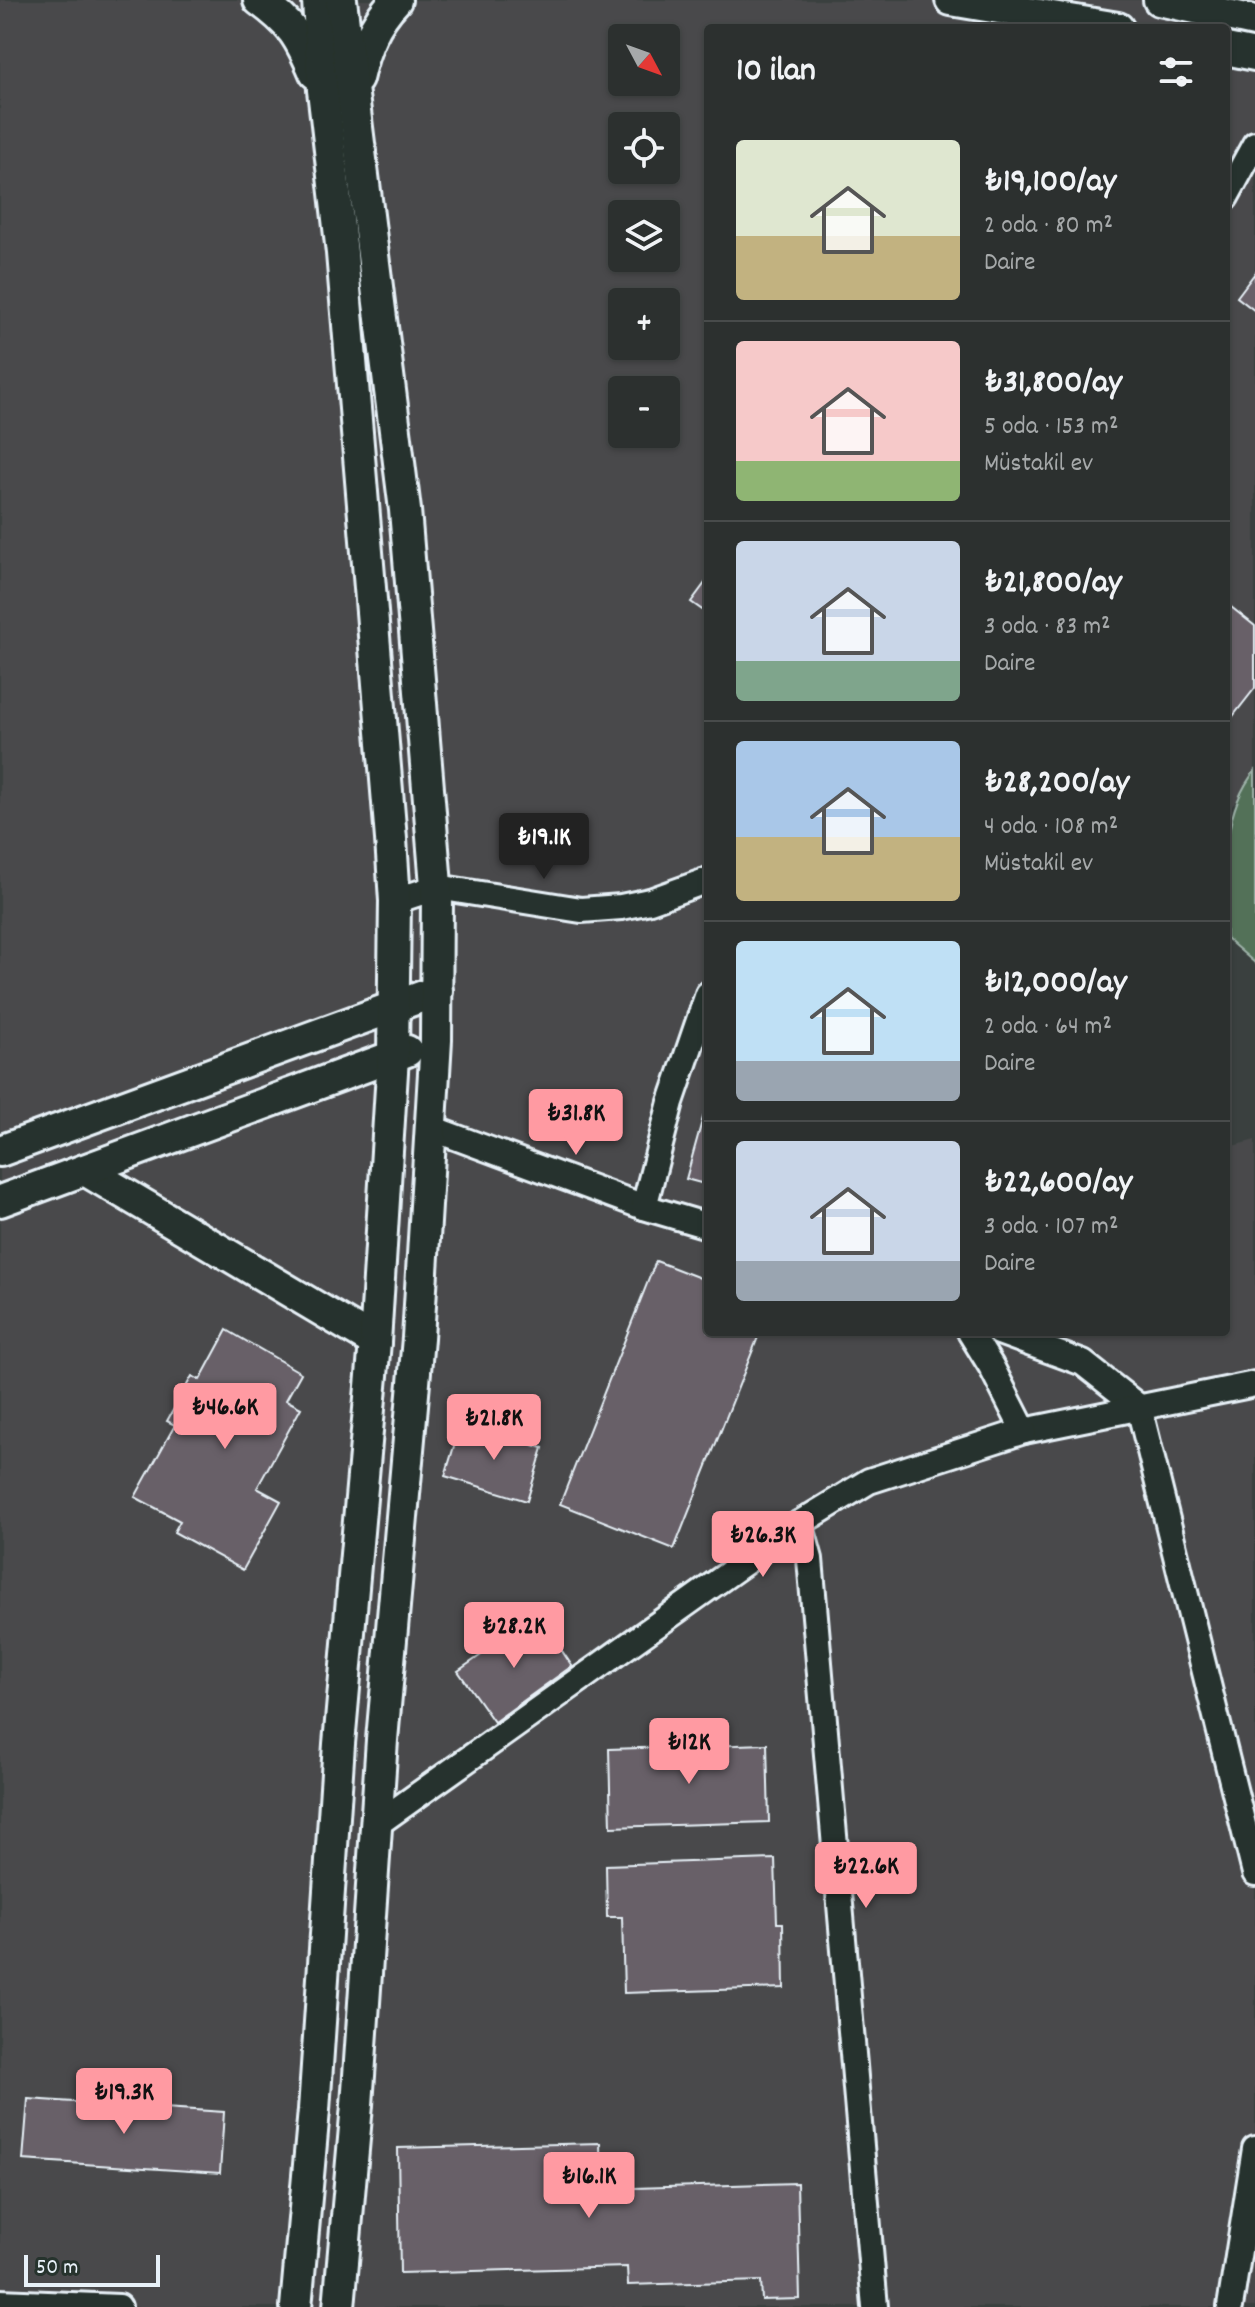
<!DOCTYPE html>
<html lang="tr">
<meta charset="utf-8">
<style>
:root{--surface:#2c302f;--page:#383c3b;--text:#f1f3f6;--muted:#a6a9aa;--line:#484b4b;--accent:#ff9aa2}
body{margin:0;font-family:Dekko,sans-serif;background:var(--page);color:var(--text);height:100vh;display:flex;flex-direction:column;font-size:30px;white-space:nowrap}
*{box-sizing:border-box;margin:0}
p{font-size:26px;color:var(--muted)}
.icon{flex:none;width:44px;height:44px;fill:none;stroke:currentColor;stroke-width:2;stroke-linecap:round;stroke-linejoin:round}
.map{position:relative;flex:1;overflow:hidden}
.drawer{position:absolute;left:704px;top:24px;width:526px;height:1312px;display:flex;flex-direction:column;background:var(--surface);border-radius:8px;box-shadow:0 2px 6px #0004,0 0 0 2px var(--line)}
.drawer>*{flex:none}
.needle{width:52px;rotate:131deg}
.tools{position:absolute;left:608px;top:24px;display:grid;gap:16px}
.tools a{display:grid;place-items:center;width:72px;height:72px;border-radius:8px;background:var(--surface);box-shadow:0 2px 6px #0004,0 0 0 2px var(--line);font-size:40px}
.scale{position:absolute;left:24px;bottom:20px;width:136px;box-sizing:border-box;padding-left:8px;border:4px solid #e8f1f8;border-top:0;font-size:22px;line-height:28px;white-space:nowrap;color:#e8f1f8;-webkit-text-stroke:6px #26332d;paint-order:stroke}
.price{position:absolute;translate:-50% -68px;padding:0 18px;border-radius:8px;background:var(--accent);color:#111;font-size:26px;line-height:52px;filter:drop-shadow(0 2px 4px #0008)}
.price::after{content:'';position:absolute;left:50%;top:48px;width:24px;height:18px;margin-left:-12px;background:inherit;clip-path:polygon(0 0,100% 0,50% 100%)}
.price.selected{background:#222;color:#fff}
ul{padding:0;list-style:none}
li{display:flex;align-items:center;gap:24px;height:200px;padding:0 32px}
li+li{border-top:2px solid var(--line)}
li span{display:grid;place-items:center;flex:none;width:224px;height:160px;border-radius:8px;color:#555}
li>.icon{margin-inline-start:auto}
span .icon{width:96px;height:96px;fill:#fffc;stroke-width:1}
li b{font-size:34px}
h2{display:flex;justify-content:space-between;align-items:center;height:96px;padding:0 32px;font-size:34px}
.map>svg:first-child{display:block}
.built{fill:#484a4b;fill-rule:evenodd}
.green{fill:#527159;stroke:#9db1a8;stroke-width:2}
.building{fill:#686068;stroke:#e8f1f8;stroke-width:2}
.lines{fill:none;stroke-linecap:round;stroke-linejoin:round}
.minor-casing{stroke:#e8f1f8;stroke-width:30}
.major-casing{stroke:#e8f1f8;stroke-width:36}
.minor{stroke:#26332d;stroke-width:24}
.major{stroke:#26332d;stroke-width:30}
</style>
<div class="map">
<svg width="1255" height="2307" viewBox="0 0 1255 2307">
<rect width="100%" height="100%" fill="#3a403f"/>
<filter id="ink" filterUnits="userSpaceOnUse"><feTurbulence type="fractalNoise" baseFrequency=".0125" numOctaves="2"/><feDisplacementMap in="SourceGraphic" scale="16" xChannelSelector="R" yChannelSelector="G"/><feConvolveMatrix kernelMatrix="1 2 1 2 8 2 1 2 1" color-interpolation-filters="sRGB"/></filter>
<g filter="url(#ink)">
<path class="built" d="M0 0H1255V779L1226 813V28H708V1332H1226V1148L1255 1140V2307H0ZM622 38H666V82H622ZM622 126H666V170H622ZM622 214H666V258H622ZM622 302H666V346H622ZM622 390H666V434H622Z"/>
<path class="green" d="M1255 771V963L1226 938C1226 883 1218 816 1255 771Z"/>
<g class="building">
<path d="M1255 273V311L1237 297Z"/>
<path d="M708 579V614L691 602Z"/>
<path d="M1226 603 1255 626V688L1226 725Z"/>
<path d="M704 1114 708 1115V1185L686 1179Z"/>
<path d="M656 1261 708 1281V1332H760L674 1549 560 1504Z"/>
<path d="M227 1330 301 1373 286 1400 301 1408 257 1488 281 1501 243 1570 174 1532 180 1521 135 1497 175 1425 167 1421 192 1376 200 1380Z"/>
<path d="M461 1423 543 1448 527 1501 445 1476Z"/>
<path d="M529 1622 558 1645 572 1666 494 1722 458 1671Z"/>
<path d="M767 1744 769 1822 611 1827 609 1749Z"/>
<path d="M775 1859 777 1923H783L784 1988 624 1993 622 1917H607L606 1865Z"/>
<path d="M28 2099 224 2112 220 2173 23 2160Z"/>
<path d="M600 2143 601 2189 797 2183 800 2299 762 2300 761 2281 628 2285 627 2267 400 2273 398 2148Z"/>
</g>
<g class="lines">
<defs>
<g id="minor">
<path d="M1226 197 1255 144"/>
<path d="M395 901 437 887 581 910 621 907 650 901 708 880"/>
<path d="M431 1128 644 1207 708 1226"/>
<path d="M644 1207 671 1102 708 994"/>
<path d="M999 1332 1083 1363 1139 1407 1255 1873"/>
<path d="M1024 1431 1255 1384"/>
<path d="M800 1523 810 1559 875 2307"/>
<path d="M377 1824 800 1523 869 1481 1024 1431 991 1366 970 1332"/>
<path d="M0 2302 119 2307"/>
<path d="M1230 2307 1255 2149"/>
</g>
<g id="major">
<path d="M259 0C292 24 299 36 315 73"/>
<path d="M951 0 1118 28"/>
<path d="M1159 0 1255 21"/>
<path d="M1226 49 1255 55"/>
<path d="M357 79C364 48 374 23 396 0"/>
<path d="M0 1151 437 991"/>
<path d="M85 1170 375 1342"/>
<path d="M0 1201 407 1051"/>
<path d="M296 2307 314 2110 339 1744 375 1342 393 1056 395 901 391 839 342 253 323 90 318 0"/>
<path d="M339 2307 357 2105 382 1740 418 1338 436 1040 437 897 405 510 341 0"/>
</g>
</defs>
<use href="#minor" class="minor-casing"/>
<use href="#major" class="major-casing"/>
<use href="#minor" class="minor"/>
<use href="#major" class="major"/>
</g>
</g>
</svg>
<div class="tools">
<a><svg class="needle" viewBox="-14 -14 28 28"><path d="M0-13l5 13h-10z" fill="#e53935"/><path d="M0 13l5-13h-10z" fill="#a6a9aa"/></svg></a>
<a><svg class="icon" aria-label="locate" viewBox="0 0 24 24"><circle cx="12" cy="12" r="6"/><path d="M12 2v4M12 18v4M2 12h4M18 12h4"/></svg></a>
<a><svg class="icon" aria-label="layers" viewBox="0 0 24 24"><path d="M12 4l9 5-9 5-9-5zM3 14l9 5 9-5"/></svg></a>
<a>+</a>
<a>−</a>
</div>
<div class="scale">50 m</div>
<b class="price selected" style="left:544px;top:881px">₺19.1K</b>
<b class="price" style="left:576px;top:1157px">₺31.8K</b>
<b class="price" style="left:225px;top:1451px">₺46.6K</b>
<b class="price" style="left:494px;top:1462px">₺21.8K</b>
<b class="price" style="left:763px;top:1579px">₺26.3K</b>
<b class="price" style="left:514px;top:1670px">₺28.2K</b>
<b class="price" style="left:689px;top:1786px">₺12K</b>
<b class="price" style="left:866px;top:1910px">₺22.6K</b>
<b class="price" style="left:124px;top:2136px">₺19.3K</b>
<b class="price" style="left:589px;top:2220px">₺16.1K</b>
<section class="drawer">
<h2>10 ilan<svg class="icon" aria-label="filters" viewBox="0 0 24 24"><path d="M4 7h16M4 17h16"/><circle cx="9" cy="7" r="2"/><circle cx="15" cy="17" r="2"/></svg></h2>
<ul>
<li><span style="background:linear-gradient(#dfe7d0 60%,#c2b280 0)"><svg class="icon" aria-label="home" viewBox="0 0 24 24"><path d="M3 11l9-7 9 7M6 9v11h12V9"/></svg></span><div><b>₺19,100/ay</b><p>2 oda · 80 m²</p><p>Daire</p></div></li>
<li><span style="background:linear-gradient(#f6c9c9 75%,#8fb573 0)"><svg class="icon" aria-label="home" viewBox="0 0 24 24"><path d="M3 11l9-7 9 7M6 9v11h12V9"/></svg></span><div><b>₺31,800/ay</b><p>5 oda · 153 m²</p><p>Müstakil ev</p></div></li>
<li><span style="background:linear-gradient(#c9d6e8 75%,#7fa58c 0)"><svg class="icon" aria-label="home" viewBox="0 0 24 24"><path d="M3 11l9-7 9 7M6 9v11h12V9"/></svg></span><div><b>₺21,800/ay</b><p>3 oda · 83 m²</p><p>Daire</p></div></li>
<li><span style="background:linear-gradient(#a9c7e8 60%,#c2b280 0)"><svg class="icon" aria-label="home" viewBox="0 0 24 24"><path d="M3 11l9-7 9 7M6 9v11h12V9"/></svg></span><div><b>₺28,200/ay</b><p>4 oda · 108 m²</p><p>Müstakil ev</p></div></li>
<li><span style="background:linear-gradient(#bfe0f5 75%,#9aa5b1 0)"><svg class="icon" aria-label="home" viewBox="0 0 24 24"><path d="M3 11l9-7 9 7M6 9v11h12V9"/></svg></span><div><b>₺12,000/ay</b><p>2 oda · 64 m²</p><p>Daire</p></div></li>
<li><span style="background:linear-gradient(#c9d6e8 75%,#9aa5b1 0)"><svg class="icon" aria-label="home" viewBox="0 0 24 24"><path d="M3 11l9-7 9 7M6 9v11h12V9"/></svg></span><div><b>₺22,600/ay</b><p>3 oda · 107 m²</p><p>Daire</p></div></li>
</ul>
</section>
</div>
